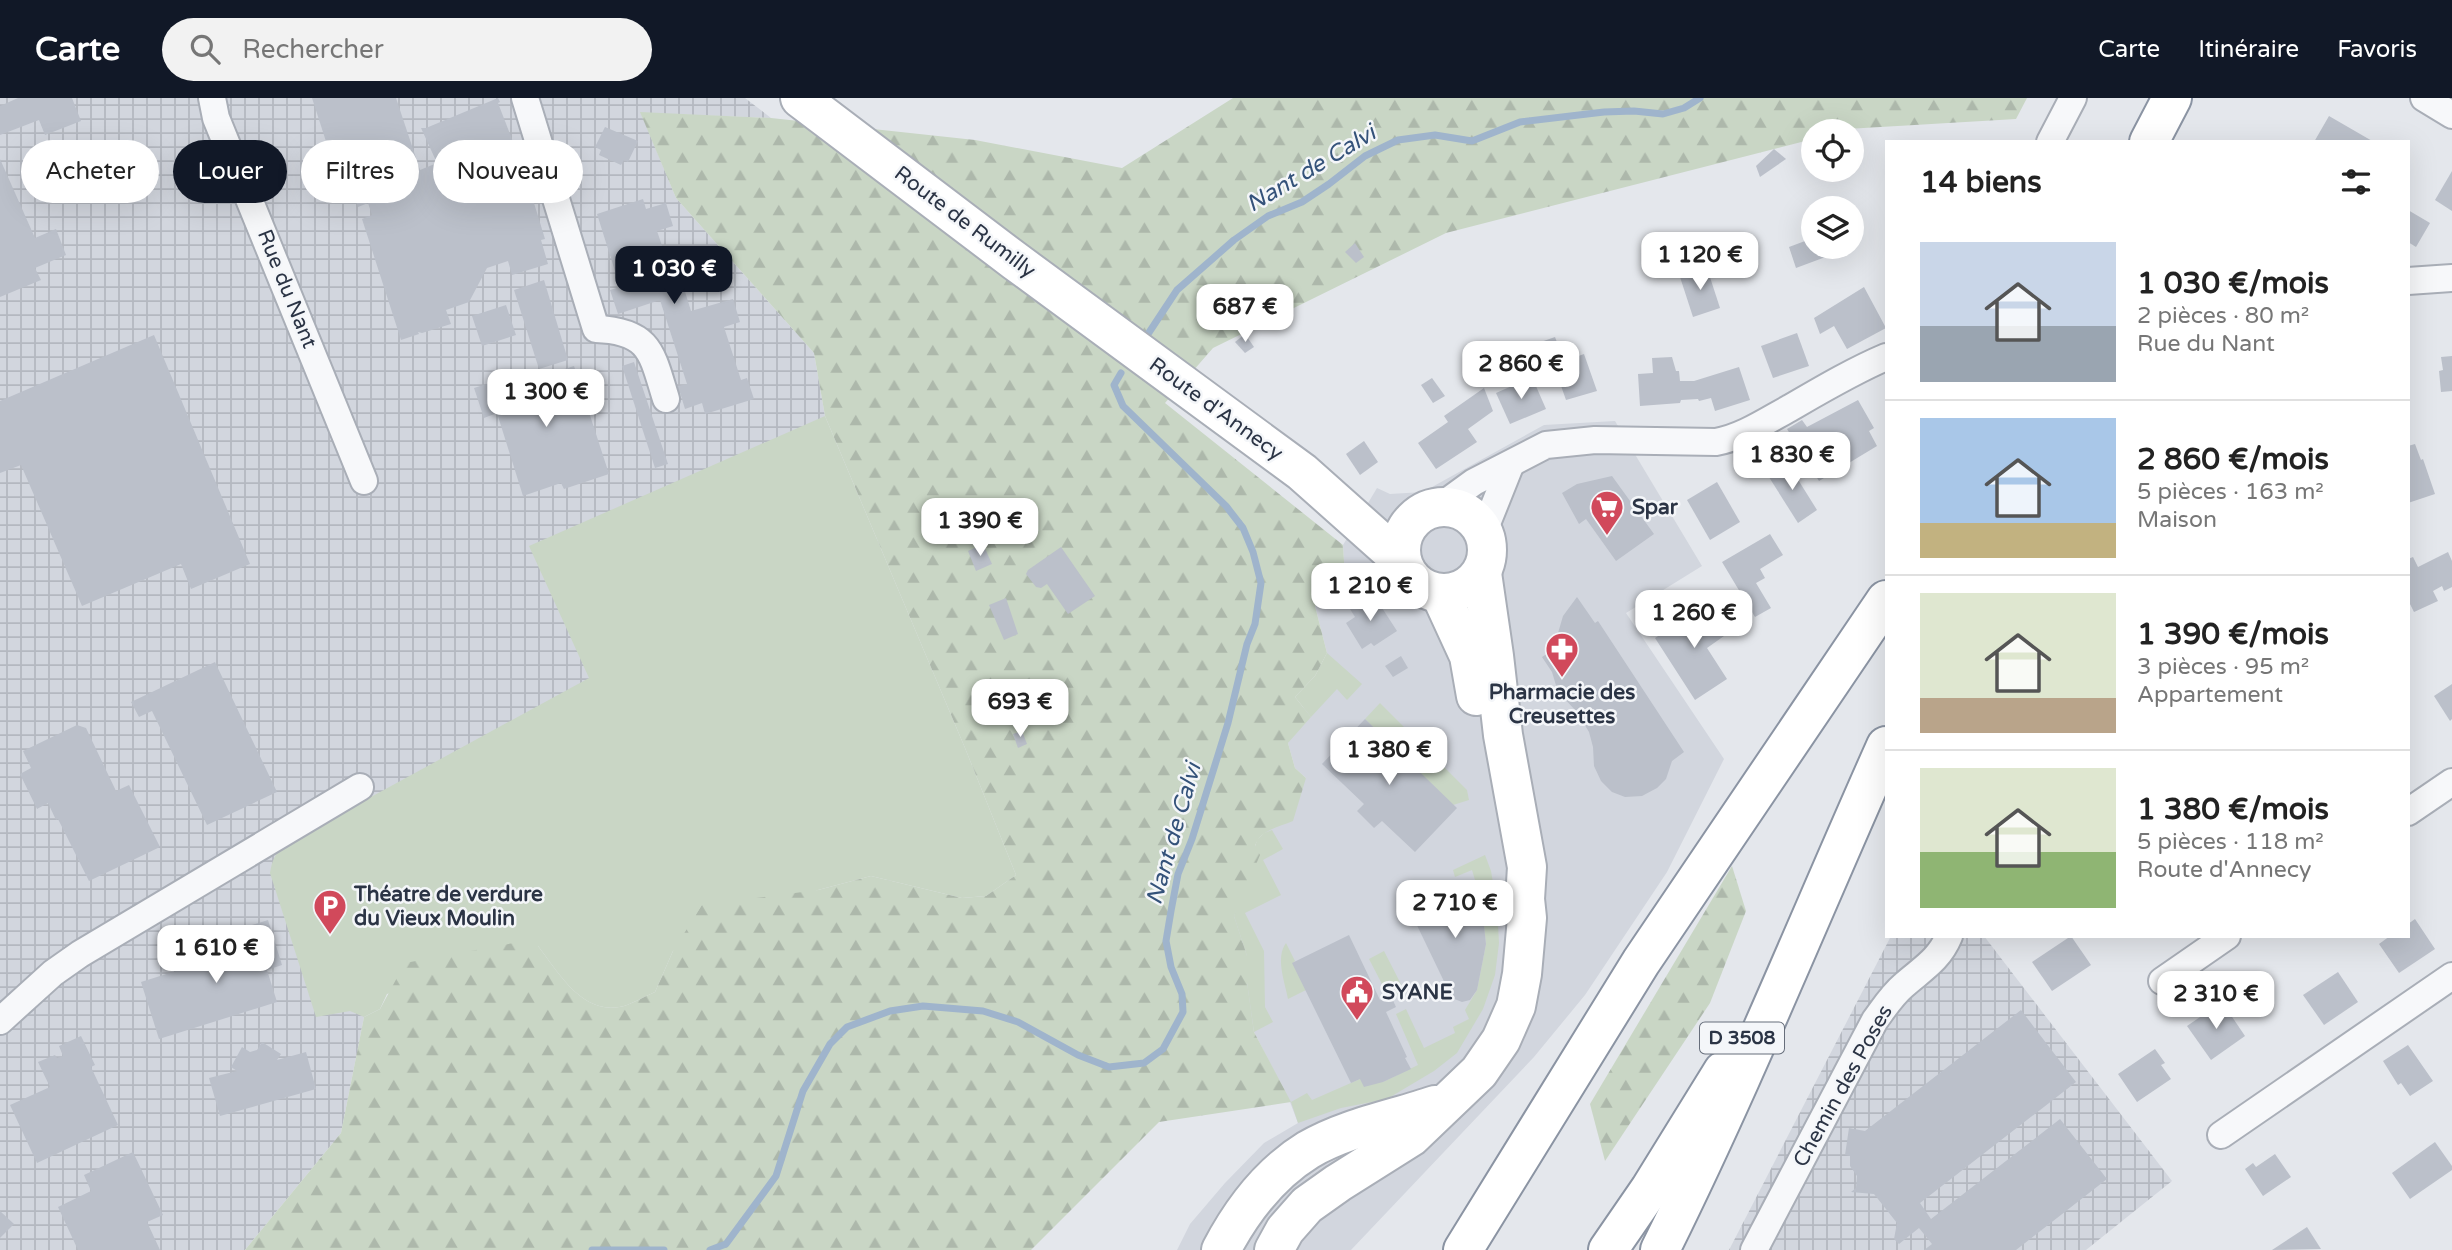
<!DOCTYPE html>
<html lang="fr">
<meta charset="utf-8">
<style>
:root{--surface:#fff;--page:#f2f2f2;--text:#222;--muted:#767676;--line:#e0e0e0;--accent:#111827}
body{margin:0;font-family:"Varela Round",sans-serif;background:var(--page);color:var(--text);height:100vh;display:flex;flex-direction:column;font-size:26px;white-space:nowrap}
*{box-sizing:border-box;margin:0}
p{font-size:23px;color:var(--muted)}
.icon{flex:none;width:38px;height:38px;fill:none;stroke:currentColor;stroke-width:2;stroke-linecap:round;stroke-linejoin:round}
.map{position:relative;flex:1;overflow:hidden}
.drawer{position:absolute;left:1885px;top:42px;width:525px;height:798px;display:flex;flex-direction:column;background:var(--surface);border-radius:0px;box-shadow:0 7px 28px #0002}
.drawer>*{flex:none}
.hud{position:absolute;left:21px;top:42px;width:665px;height:63px;display:flex;gap:14px}
.buttons{position:absolute;left:1801px;top:21px;display:grid;gap:14px}
.buttons a{display:grid;place-items:center;width:63px;height:63px;border-radius:50%;background:var(--surface);box-shadow:0 7px 28px #0002;font-size:35px}
.price{position:absolute;translate:-50% -60px;padding:0 16px;border-radius:14px;background:#fff;color:#222;font-size:23px;line-height:46px;filter:drop-shadow(0 2px 4px #0008)}
.price::after{content:'';position:absolute;left:50%;top:42px;width:21px;height:16px;margin-left:-10px;background:inherit;clip-path:polygon(0 0,100% 0,50% 100%)}
.price.on{background:var(--accent);color:#fff}
ul{padding:0;list-style:none}
li{display:flex;align-items:center;gap:21px;height:175px;padding:0 35px}
li+li{border-top:2px solid var(--line)}
li span{display:grid;place-items:center;flex:none;width:196px;height:140px;border-radius:0px;color:#555}
li>.icon{margin-inline-start:auto}
span .icon{width:84px;height:84px;fill:#fffc;stroke-width:1}
li b{font-size:30px}
h2{display:flex;justify-content:space-between;align-items:center;height:84px;padding:0 35px;font-size:30px}
.chip{padding:0 24px;border-radius:32px;background:var(--surface);box-shadow:0 7px 28px #0002;font-size:24px;line-height:63px}
.chip.on{background:var(--accent);color:#fff}
header{display:flex;align-items:center;gap:42px;box-sizing:border-box;height:98px;padding:0 35px;background:var(--accent);color:#fff}
header strong{font-size:33px}
nav{display:flex;gap:38px;margin-inline-start:auto;font-size:24px}
.search{width:490px;height:63px;background:var(--page);display:flex;align-items:center;gap:18px;box-sizing:border-box;padding:0 24px;border-radius:38px;color:var(--muted);font-size:26px}
.map>svg:first-child{display:block}
.built{fill:#d2d6de}
.industrial{fill:url(#industrial-grid)}
.grass{fill:#c9d6c5}
.forest{fill:url(#forest-firs)}
.lines{fill:none;stroke-linecap:round;stroke-linejoin:round}
.stream{stroke:#9fb4cc;stroke-width:7}
.building{fill:#bbc0ca}
.minor-casing{stroke:#a9aeb7;stroke-width:30}
.secondary-casing{stroke:#a9aeb7;stroke-width:42}
.trunk-casing{stroke:#8b94a3;stroke-width:42}
.minor{stroke:#f7f8fa;stroke-width:26}
.secondary{stroke:#fff;stroke-width:38}
.trunk{stroke:#fff;stroke-width:38}
.labels{text-anchor:middle;dominant-baseline:central;stroke-width:5;stroke-linejoin:round;paint-order:stroke}
.shield{fill:#f4f6f9;stroke:#676e7b;stroke-width:2}
.shield-label{font-size:19px;font-weight:bold;fill:#2b3445}
.street-label{font-size:21px;fill:#2b3445;stroke:#f4f6f9}
.poi-label{font-size:21px;font-weight:bold;fill:#2b3445;stroke:#f4f6f9;text-anchor:start}
.water-label{font-size:23px;font-style:italic;fill:#34527a;stroke:#f4f6f9}
</style>
<header>
<strong>Carte</strong>
<div class="search"><svg class="icon" aria-label="search" viewBox="0 0 24 24"><circle cx="10" cy="10" r="6"/><path d="M15 15l6 6"/></svg>Rechercher</div>
<nav><a>Carte</a><a>Itinéraire</a><a>Favoris</a></nav>
</header>
<div class="map">
<svg width="2452" height="1152" viewBox="0 0 2452 1152">
<defs>
<pattern id="industrial-grid" width="8" height="8" patternUnits="userSpaceOnUse" patternTransform="scale(1.75)"><rect width="8" height="8" fill="#d2d6de"/><path d="M0 4h8M4 0v8" fill="none" stroke="#b4b8c0"/></pattern>
<pattern id="forest-firs" width="22" height="20" patternUnits="userSpaceOnUse" patternTransform="scale(1.75)"><rect width="22" height="20" fill="#c9d6c5"/><path d="M5 1l3.5 6h-7zM16 11l3.5 6h-7z" fill="#adb8ab"/></pattern>
</defs>
<rect width="100%" height="100%" fill="#e4e7ec"/>
<path class="built" d="M1615 323 1702 468 1626 515 1724 661 1667 774 1585 897 1534 959 1351 1152H1177L1190 1126 1225 1085 1264 1045 1298 1025 1290 1004 1254 934 1234 818 1255 748 1306 680 1295 670 1288 645 1327 555 1315 508 1345 479 1343 447 1377 390 1390 396 1423 394 1544 327Z"/>
<g class="industrial">
<path d="M0 0H745L771 20 641 15 676 100 814 255 825 318 364 919 341 1035 245 1152H0Z"/>
<path d="M1891 838H1984L2172 1083 2086 1152H1729Z"/>
</g>
<g class="grass">
<path d="M825 318 965 650 1016 777 986 798 962 800 871 778 818 792 673 853 655 894C645 898 634 905 624 908 583 919 559 875 538 848L387 896 380 911 364 919 350 913 316 919 270 775C272 763 275 756 283 747L589 580 529 448Z"/>
<path d="M1327 555 1362 586 1347 602 1337 591 1311 619 1295 599 1315 578Z"/>
<path d="M1380 605 1467 692 1469 702 1453 707 1365 621Z"/>
<path d="M1272 732 1283 751 1263 762 1281 797 1245 815 1264 853 1265 909 1273 924 1254 934 1247 884V858L1234 818 1257 742 1264 735Z"/>
<path d="M1485 757 1491 773 1497 808 1499 845 1495 877 1483 911 1457 955 1434 973 1387 1001 1341 1010 1298 1025 1291 1004 1307 995 1312 1002 1360 981 1383 984 1418 967 1396 916 1406 911 1424 950 1455 935 1453 929 1469 921 1465 912 1477 892 1486 846 1481 802 1472 772 1455 779 1453 772Z"/>
<path d="M1286 845 1295 863 1293 865 1306 892 1288 901C1285 884 1275 860 1286 845Z"/>
<path d="M1384 853 1405 894 1398 898 1390 882 1382 886 1369 861Z"/>
</g>
<g class="forest">
<path d="M1233 0H2027L2016 21 1813 33V41L1446 135 1213 250 1165 305 1343 447 1345 479 1315 508 1327 555 1315 578 1295 599 1311 619 1288 645 1295 670 1306 680 1293 723C1279 729 1260 732 1255 748L1260 757 1234 818 1247 858V884L1254 934 1291 1004 1159 1024 1031 1152H245L341 1035 364 919 380 911 405 865 519 844 538 848C559 875 583 919 624 908 634 905 645 898 655 894L673 853 702 807 818 792 871 778 962 800 986 798 1016 777 965 650 825 318 814 255 676 100 640 14 771 20 975 42 1122 70Z"/>
<path d="M1732 768 1746 813 1710 905 1605 1063 1590 1006Z"/>
</g>
<g class="lines">
<g class="stream">
<path d="M1148 236 1177 192 1234 142 1268 118 1302 104 1329 86 1365 58 1398 42 1435 37 1472 43 1520 24 1604 14 1634 13 1663 16 1684 10 1700 0"/>
<path d="M592 1152H664"/>
<path d="M710 1152 726 1146 776 1078 803 993 830 946 847 929 890 913 923 908 983 913 1018 924 1078 957 1109 969 1144 965 1163 951 1183 914 1182 896 1171 869 1166 843 1171 813 1178 776 1192 741 1228 625 1247 546 1255 526 1261 485 1253 454 1243 430 1226 408 1123 308 1114 287 1121 275"/>
</g>
</g>
<g class="building">
<path d="M18 0H72L81 23 45 37 39 22 0 37V8Z"/>
<path d="M312 0H396L420 72 437 65 421 30H426L498 0 500 4 498 5 515 49 517 48 519 52 505 55 512 72 527 68 537 104 534 105 545 141 541 142 548 166 512 177 508 163 487 170 469 204 446 212 451 226 422 235 418 234 419 236 401 242 362 121 372 117 368 105 358 109 352 90 342 93Z"/>
<path d="M2329 18 2367 40 2374 44H2314Z"/>
<path d="M605 29 638 43 628 64 624 62 621 67 599 57 601 52 595 49Z"/>
<path d="M1774 51 1786 61 1760 79 1756 68Z"/>
<path d="M0 61 35 140 56 131 66 157 35 170 41 182 0 199Z"/>
<path d="M2452 73V113L2435 102Z"/>
<path d="M643 101 646 111 666 105 673 128 657 133 675 186 682 184 691 213 733 201 740 224 724 229 741 282 747 280 754 301 705 316 702 305 685 311 678 288 687 286 660 202 618 216 610 192 620 189 597 116Z"/>
<path d="M2408 112 2430 125 2416 149 2408 144Z"/>
<path d="M1813 140V149H1852V140L1855 148 1796 170 1789 149Z"/>
<path d="M1355 145 1364 159 1356 165 1345 154Z"/>
<path d="M1707 170 1720 210 1693 219 1680 179Z"/>
<path d="M544 182 568 262 539 271 514 192Z"/>
<path d="M1864 189 1886 230 1847 251 1834 228 1820 236 1814 220Z"/>
<path d="M506 207 516 237 482 248 472 218Z"/>
<path d="M1797 235 1809 268 1773 280 1761 248Z"/>
<path d="M1245 236 1254 249 1245 255 1235 244Z"/>
<path d="M154 237 250 466 191 491 181 466 82 508 21 367 0 375V303Z"/>
<path d="M1555 239 1564 263 1584 256 1597 293 1566 302 1554 268 1544 271 1535 246Z"/>
<path d="M2452 258V293L2441 294 2439 273 2443 272 2441 259Z"/>
<path d="M1672 259 1676 273H1679L1680 283H1694L1739 269 1750 302 1715 313 1711 300 1699 303 1698 301 1681 302 1680 305 1640 308 1638 276 1653 275 1652 260Z"/>
<path d="M634 264 668 366 655 370 622 268Z"/>
<path d="M574 268 609 376 564 391 561 385 523 398 497 315 484 320 474 290 524 274 527 283Z"/>
<path d="M1532 279 1546 311 1510 326 1496 295Z"/>
<path d="M1432 280 1445 298 1433 305 1421 287Z"/>
<path d="M1484 290 1493 313 1468 331 1477 344 1436 371 1418 345 1448 324 1444 318Z"/>
<path d="M1858 302 1874 330 1869 333 1877 348 1819 383 1787 331 1802 322 1807 329Z"/>
<path d="M1364 343 1378 364 1360 377 1346 356Z"/>
<path d="M2415 346 2421 362 2423 361 2435 396 2408 405V348Z"/>
<path d="M1787 364 1817 412 1798 425 1767 376Z"/>
<path d="M1612 378 1654 436 1616 463 1586 421 1579 426 1562 395 1577 386Z"/>
<path d="M1717 384 1740 424 1710 442 1687 402Z"/>
<path d="M1770 436 1783 457 1760 471 1765 480 1756 485 1771 510 1755 519 1722 464Z"/>
<path d="M983 446 992 466 976 473 968 453Z"/>
<path d="M1061 449 1095 498 1068 516 1047 486 1041 490 1036 489 1026 476 1028 472Z"/>
<path d="M2448 454 2452 463V489L2444 493 2442 488 2433 493 2438 503 2414 514 2408 502V461L2413 459 2418 469Z"/>
<path d="M1373 496 1397 533 1374 548 1371 545 1362 551 1346 525 1355 519 1350 511Z"/>
<path d="M1577 499 1595 525 1598 523 1684 654 1672 663 1666 681 1657 690 1642 698 1625 699 1612 694 1601 683 1594 668 1593 649 1589 634 1577 614 1558 594 1552 574 1542 559 1553 552 1563 518Z"/>
<path d="M1006 500 1018 536 1004 542 989 507Z"/>
<path d="M1706 502 1715 516 1712 519 1724 538 1707 550 1727 581 1695 602 1655 540 1685 521 1683 517Z"/>
<path d="M1401 558 1408 570 1393 579 1385 568Z"/>
<path d="M215 564 277 694 207 727 152 613 139 619 131 604Z"/>
<path d="M2452 586V621L2450 623 2434 598Z"/>
<path d="M1365 621 1457 710 1415 754 1382 723 1374 730 1357 713 1364 706 1322 666Z"/>
<path d="M77 627 86 630 116 693 129 687 160 749 89 783 58 721 56 722 48 705 37 711 20 676 31 670 23 653Z"/>
<path d="M1022 633 1027 646 1018 650 1013 636Z"/>
<path d="M1471 793 1478 797 1481 801 1486 846 1477 892 1470 902 1462 904 1452 900 1413 819 1414 812 1416 807Z"/>
<path d="M2415 821 2435 851 2399 875 2379 846 2390 838H2408V826Z"/>
<path d="M268 822 282 867 267 872 277 904 159 941 141 884 224 858 240 828 247 833 253 831 252 827Z"/>
<path d="M1349 837 1380 902 1390 896 1396 909 1386 914 1407 959 1405 960 1411 971 1383 984 1364 989 1360 981 1351 985 1292 865Z"/>
<path d="M2071 838 2091 867 2052 893 2032 864Z"/>
<path d="M2338 874 2358 904 2324 927 2303 897Z"/>
<path d="M2222 904 2245 938 2211 962 2187 928Z"/>
<path d="M2021 912 2076 984 1920 1105 1931 1121 2060 1021 2107 1081 2016 1152H1924L1932 1146 1919 1130 1899 1146 1894 1141 1897 1125 1874 1096 1851 1094 1856 1090 1857 1078 1850 1068V1058L1845 1057 1849 1030 1865 1033Z"/>
<path d="M81 938 95 967 91 969 118 1027 37 1065 10 1007 50 989 38 964 55 957 57 960 63 958 59 948Z"/>
<path d="M262 944 281 956 277 962 306 954 316 991 220 1018 209 980 237 973 231 969 242 949 250 954 257 952Z"/>
<path d="M2408 947 2433 983 2410 998 2401 985 2398 987 2383 963Z"/>
<path d="M2155 951 2165 965 2161 967 2171 981 2137 1004 2118 976Z"/>
<path d="M2435 1044 2452 1068V1072L2410 1101 2392 1075Z"/>
<path d="M133 1054 163 1117 147 1124 160 1152H78L58 1109 91 1093 84 1077Z"/>
<path d="M2275 1056 2291 1079 2263 1098 2245 1071 2253 1065 2256 1069Z"/>
<path d="M0 1113 14 1126 0 1140Z"/>
<path d="M2307 1129 2321 1151 2272 1152Z"/>
</g>
<g class="lines">
<defs>
<g id="minor">
<path d="M212 0 216 20 364 383"/>
<path d="M525 0 596 231C651 233 652 256 666 301"/>
<path d="M2424 0 2452 17"/>
<path d="M2050 44 2073 0"/>
<path d="M2408 183 2452 180"/>
<path d="M1441 408 1474 384 1546 347 1595 342 1716 344C1743 339 1766 323 1790 310 1821 292 1853 273 1886 259"/>
<path d="M1484 433 1510 368"/>
<path d="M2408 714 2452 684"/>
<path d="M2162 883 2227 838"/>
<path d="M0 923 53 875 80 856 360 689"/>
<path d="M2221 1037 2452 878"/>
<path d="M1754 1152 1875 922C1884 910 1892 897 1904 887 1922 871 1939 862 1949 838"/>
</g>
<g id="secondary">
<path d="M800 0 1015 163 1302 374 1402 463"/>
<circle cx="1444" cy="452" r="43"/>
<path d="M1440 495 1469 558 1476 598"/>
<path d="M1221 1152C1242 1112 1269 1076 1308 1052 1345 1030 1394 1021 1435 1007"/>
<path d="M1274 1152 1285 1132 1307 1107 1338 1085 1411 1039 1479 974 1501 942 1516 908 1522 876 1527 820 1525 801 1527 769 1503 637 1494 558 1482 475"/>
</g>
<g id="trunk">
<path d="M2149 44 2172 0"/>
<path d="M1463 1152 1641 864 1886 502"/>
<path d="M1608 1152 1650 1091 1723 973"/>
<path d="M1660 1152C1742 987 1811 816 1886 648"/>
</g>
</defs>
<use href="#minor" class="minor-casing"/>
<use href="#secondary" class="secondary-casing"/>
<use href="#trunk" class="trunk-casing"/>
<use href="#minor" class="minor"/>
<use href="#secondary" class="secondary"/>
<use href="#trunk" class="trunk"/>
</g>
<defs>
<symbol id="supermarket-pin" viewBox="-11 -11 22 30"><path d="M0 17L-7.5 6A9.5 9.5 0 1 1 7.5 6Z" fill="#d1495b" stroke="#f4f6f9"/><path d="M-6-5.5h2.5l.6 2H6L4.5 2H-2.5L-4.4-4H-6ZM-1.5 3.2a1.3 1.3 0 1 0 .1 0ZM3 3.2a1.3 1.3 0 1 0 .1 0Z" fill="#fff"/></symbol>
<symbol id="pharmacy-pin" viewBox="-11 -11 22 30"><path d="M0 17L-7.5 6A9.5 9.5 0 1 1 7.5 6Z" fill="#d1495b" stroke="#f4f6f9"/><path d="M-2-6h4v4h4v4h-4v4h-4v-4h-4v-4h4Z" fill="#fff"/></symbol>
<symbol id="parking-pin" viewBox="-11 -11 22 30"><path d="M0 17L-7.5 6A9.5 9.5 0 1 1 7.5 6Z" fill="#d1495b" stroke="#f4f6f9"/><path d="M-3.5-5.5H1a3.5 3.5 0 0 1 0 7H-1V5.5H-3.5ZM-1-3.4V-.6H.8a1.4 1.4 0 0 0 0-2.8Z" fill="#fff"/></symbol>
<symbol id="civic-pin" viewBox="-11 -11 22 30"><path d="M0 17L-7.5 6A9.5 9.5 0 1 1 7.5 6Z" fill="#d1495b" stroke="#f4f6f9"/><path d="M-.6-6.5H3V-4.5H.6V-3L4-1V1h2V6H-6V1h2V-1L-.6-3ZM-1.2 2.5V6h2.4V2.5Z" fill="#fff"/></symbol>
</defs>
<g fill-rule="evenodd">
<use href="#supermarket-pin" x="1588" y="390" width="38" height="52"/>
<use href="#pharmacy-pin" x="1543" y="532" width="38" height="52"/>
<use href="#parking-pin" x="311" y="789" width="38" height="52"/>
<use href="#civic-pin" x="1338" y="875" width="38" height="52"/>
</g>
<g class="labels">
<rect class="shield" x="1700" y="924.5" width="84" height="31" rx="5"/>
<g class="shield-label">
<text x="1742" y="940">D 3508</text>
</g>
<g class="street-label">
<text transform="translate(965 124) rotate(37)">Route de Rumilly</text>
<text transform="translate(287 191) rotate(68)">Rue du Nant</text>
<text transform="translate(1216 311) rotate(36)">Route d'Annecy</text>
<text transform="translate(1843 988) rotate(-61)">Chemin des Poses</text>
</g>
<g class="poi-label">
<text x="1632" y="409">Spar</text>
<text x="1562" y="594" text-anchor="middle">Pharmacie des<tspan x="1562" dy="24">Creusettes</tspan></text>
<text x="354" y="796">Théatre de verdure<tspan x="354" dy="24">du Vieux Moulin</tspan></text>
<text x="1382" y="894">SYANE</text>
</g>
<g class="water-label">
<text transform="translate(1311 71) rotate(-31)">Nant de Calvi</text>
<text transform="translate(1174 736) rotate(-74)">Nant de Calvi</text>
</g>
</g>
</svg>
<div class="buttons">
<a><svg class="icon" aria-label="locate" viewBox="0 0 24 24"><circle cx="12" cy="12" r="6"/><path d="M12 2v4M12 18v4M2 12h4M18 12h4"/></svg></a>
<a><svg class="icon" aria-label="layers" viewBox="0 0 24 24"><path d="M12 4l9 5-9 5-9-5zM3 14l9 5 9-5"/></svg></a>
</div>
<b class="price" style="left:1700px;top:194px">1 120 €</b>
<b class="price on" style="left:674px;top:208px">1 030 €</b>
<b class="price" style="left:1245px;top:246px">687 €</b>
<b class="price" style="left:1521px;top:303px">2 860 €</b>
<b class="price" style="left:546px;top:331px">1 300 €</b>
<b class="price" style="left:1792px;top:394px">1 830 €</b>
<b class="price" style="left:980px;top:460px">1 390 €</b>
<b class="price" style="left:1370px;top:525px">1 210 €</b>
<b class="price" style="left:1694px;top:552px">1 260 €</b>
<b class="price" style="left:1020px;top:641px">693 €</b>
<b class="price" style="left:1389px;top:689px">1 380 €</b>
<b class="price" style="left:1455px;top:842px">2 710 €</b>
<b class="price" style="left:216px;top:887px">1 610 €</b>
<b class="price" style="left:2216px;top:933px">2 310 €</b>
<div class="hud">
<a class="chip">Acheter</a>
<a class="chip on">Louer</a>
<a class="chip">Filtres</a>
<a class="chip">Nouveau</a>
</div>
<section class="drawer">
<h2>14 biens<svg class="icon" aria-label="filters" viewBox="0 0 24 24"><path d="M4 7h16M4 17h16"/><circle cx="9" cy="7" r="2"/><circle cx="15" cy="17" r="2"/></svg></h2>
<ul>
<li><span style="background:linear-gradient(#c9d6e8 60%,#9aa5b1 0)"><svg class="icon" aria-label="home" viewBox="0 0 24 24"><path d="M3 11l9-7 9 7M6 9v11h12V9"/></svg></span><div><b>1 030 €/mois</b><p>2 pièces · 80 m²</p><p>Rue du Nant</p></div></li>
<li><span style="background:linear-gradient(#a9c7e8 75%,#c2b280 0)"><svg class="icon" aria-label="home" viewBox="0 0 24 24"><path d="M3 11l9-7 9 7M6 9v11h12V9"/></svg></span><div><b>2 860 €/mois</b><p>5 pièces · 163 m²</p><p>Maison</p></div></li>
<li><span style="background:linear-gradient(#dfe7d0 75%,#b9a48a 0)"><svg class="icon" aria-label="home" viewBox="0 0 24 24"><path d="M3 11l9-7 9 7M6 9v11h12V9"/></svg></span><div><b>1 390 €/mois</b><p>3 pièces · 95 m²</p><p>Appartement</p></div></li>
<li><span style="background:linear-gradient(#dfe7d0 60%,#8fb573 0)"><svg class="icon" aria-label="home" viewBox="0 0 24 24"><path d="M3 11l9-7 9 7M6 9v11h12V9"/></svg></span><div><b>1 380 €/mois</b><p>5 pièces · 118 m²</p><p>Route d'Annecy</p></div></li>
</ul>
</section>
</div>
